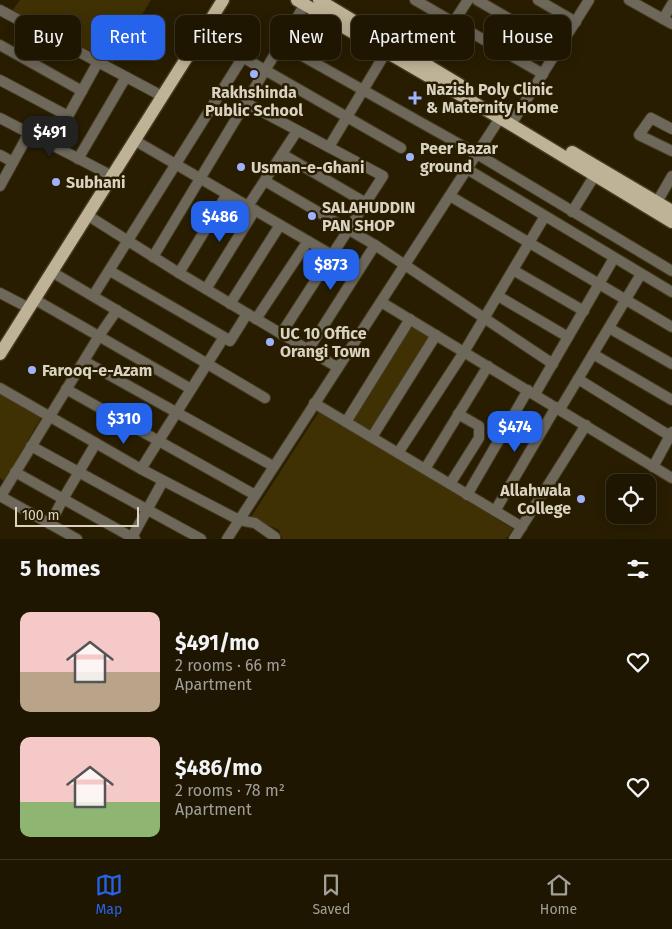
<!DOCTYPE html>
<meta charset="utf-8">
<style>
:root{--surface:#1e1600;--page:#2b230f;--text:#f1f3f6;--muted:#a19f99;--line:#3c3522;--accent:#2563eb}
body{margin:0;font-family:"Fira Sans",sans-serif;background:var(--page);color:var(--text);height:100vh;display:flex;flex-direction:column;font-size:19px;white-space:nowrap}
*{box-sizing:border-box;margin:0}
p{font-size:16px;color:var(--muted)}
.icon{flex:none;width:28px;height:28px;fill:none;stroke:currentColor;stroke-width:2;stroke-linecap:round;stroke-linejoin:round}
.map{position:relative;height:539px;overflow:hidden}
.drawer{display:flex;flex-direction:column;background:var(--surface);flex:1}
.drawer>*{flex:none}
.guide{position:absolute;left:15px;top:15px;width:642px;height:45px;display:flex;gap:10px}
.controls{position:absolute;left:606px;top:474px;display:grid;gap:10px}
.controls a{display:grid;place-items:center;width:50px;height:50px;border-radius:10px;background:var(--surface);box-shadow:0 2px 12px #0003,0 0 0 1px var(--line);font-size:25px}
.scale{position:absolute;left:15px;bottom:12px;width:124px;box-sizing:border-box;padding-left:5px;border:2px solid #dad3c2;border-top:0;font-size:14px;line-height:18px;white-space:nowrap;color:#dad3c2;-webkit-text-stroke:4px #281d00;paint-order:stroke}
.price{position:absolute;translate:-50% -42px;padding:0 11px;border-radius:10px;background:var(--accent);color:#fff;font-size:16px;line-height:32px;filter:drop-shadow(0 1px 2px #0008)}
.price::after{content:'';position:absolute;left:50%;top:30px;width:15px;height:11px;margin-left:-8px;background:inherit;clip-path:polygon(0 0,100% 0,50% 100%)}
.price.on{background:#222;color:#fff}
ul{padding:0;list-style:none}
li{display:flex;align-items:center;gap:15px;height:125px;padding:0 20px}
li span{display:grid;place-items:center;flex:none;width:140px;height:100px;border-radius:10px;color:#555}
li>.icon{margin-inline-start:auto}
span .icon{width:60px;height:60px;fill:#fffc;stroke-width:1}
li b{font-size:21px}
h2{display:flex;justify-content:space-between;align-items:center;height:60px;padding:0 20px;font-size:21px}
.chip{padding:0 18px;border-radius:10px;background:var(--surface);box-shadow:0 2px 12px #0003,0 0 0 1px var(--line);font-size:18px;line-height:45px}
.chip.on{background:var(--accent);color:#fff}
.dock{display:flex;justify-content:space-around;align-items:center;height:70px;border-top:1px solid var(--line);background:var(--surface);font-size:14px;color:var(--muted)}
.dock a{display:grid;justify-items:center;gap:2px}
.dock .on{color:var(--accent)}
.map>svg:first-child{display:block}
.green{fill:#3f3103}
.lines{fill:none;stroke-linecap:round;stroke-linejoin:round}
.minor-casing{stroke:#443a1f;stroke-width:12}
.major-casing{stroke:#443a1f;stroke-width:15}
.minor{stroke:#6e685b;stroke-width:10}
.major{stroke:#bfb397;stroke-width:12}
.poi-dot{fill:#9fb3fd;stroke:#281d00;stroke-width:2}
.labels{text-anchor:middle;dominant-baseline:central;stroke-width:5;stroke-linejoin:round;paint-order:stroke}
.poi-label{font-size:16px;font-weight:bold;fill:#dad3c2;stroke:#281d00;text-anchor:start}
</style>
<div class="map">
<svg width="672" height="539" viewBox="0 0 672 539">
<rect width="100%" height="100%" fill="#281d00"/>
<g class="green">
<path d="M20 0H151L113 62 11 12Z"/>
<path d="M410 319 436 335 372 437 346 422Z"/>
<path d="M0 388 44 413 4 481 0 478Z"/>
<path d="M320 410 513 529 506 539H282L279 530 251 517Z"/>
</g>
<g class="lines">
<defs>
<g id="minor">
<path d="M415 0 543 74"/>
<path d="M477 0 559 48"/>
<path d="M538 0 576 22"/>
<path d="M629 0 672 24"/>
<path d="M0 10 162 96"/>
<path d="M663 19 672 4"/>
<path d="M202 34 401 148"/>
<path d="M281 44 477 154 672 271"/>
<path d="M0 45 82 91"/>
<path d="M426 64 468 0"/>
<path d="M0 80 68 116"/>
<path d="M246 103 383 176 332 255"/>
<path d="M0 118 112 176"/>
<path d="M515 118 589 0"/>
<path d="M672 129 651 118 639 135 672 151"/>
<path d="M134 140 332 255 281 334"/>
<path d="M52 145 98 62"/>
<path d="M329 147 386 52"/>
<path d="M282 154 366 203"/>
<path d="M0 155 13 162"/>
<path d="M78 159 126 77"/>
<path d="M467 169 672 292"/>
<path d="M265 181 375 245 553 364"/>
<path d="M0 186 29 133"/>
<path d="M450 196 672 327"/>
<path d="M657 202 672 176"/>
<path d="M248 206 297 131"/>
<path d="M572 212 595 175"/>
<path d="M87 215 179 273 337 367"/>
<path d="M153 257 305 4"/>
<path d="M513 270 584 311"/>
<path d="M110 271 224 337"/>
<path d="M52 272 265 398"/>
<path d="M179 273 227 194"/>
<path d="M206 289 255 210"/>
<path d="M0 293 29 308"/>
<path d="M93 296 243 57"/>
<path d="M498 296 568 337"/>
<path d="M34 299 191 389"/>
<path d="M381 302 672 478"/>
<path d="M230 304 280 225"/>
<path d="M256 319 308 241"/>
<path d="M609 328 672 364"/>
<path d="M308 350 375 245"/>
<path d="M593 354 672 400"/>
<path d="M84 361 273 466"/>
<path d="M578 379 670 436"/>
<path d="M0 388 141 469 239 520 255 523 275 537V539"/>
<path d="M66 389 255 495"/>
<path d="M535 394 614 258"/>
<path d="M314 403 522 527"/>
<path d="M560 409 641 274"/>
<path d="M346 422 410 319"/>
<path d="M372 437 436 335"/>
<path d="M31 446 201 539"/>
<path d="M398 453 464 352 545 216"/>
<path d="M653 467 672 432"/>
<path d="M141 469 224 337 230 341 247 314"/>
<path d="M425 469 488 366"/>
<path d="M15 472 135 539"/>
<path d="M450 484 479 438V426L458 414"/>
<path d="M467 495 528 390"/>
<path d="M0 496 77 539"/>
<path d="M1 496 99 336 117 310"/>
<path d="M495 511 556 407"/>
<path d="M50 524 63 499 96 443"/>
<path d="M131 539 163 481"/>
<path d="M227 539 500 118"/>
<path d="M514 539 586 425"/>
</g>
<g id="major">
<path d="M297 0 500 118 672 222"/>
<path d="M319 0 460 85"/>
<path d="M572 152 672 211"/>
<path d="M0 354 223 0"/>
</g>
</defs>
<use href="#minor" class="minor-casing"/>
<use href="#major" class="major-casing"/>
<use href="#minor" class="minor"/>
<use href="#major" class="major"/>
</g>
<g class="poi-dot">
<circle cx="254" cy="74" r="5"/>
<path d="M412.5 90.5h5v5h5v5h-5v5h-5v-5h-5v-5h5z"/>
<circle cx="410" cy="157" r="5"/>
<circle cx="241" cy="167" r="5"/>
<circle cx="56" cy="182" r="5"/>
<circle cx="312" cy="216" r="5"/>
<circle cx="270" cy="342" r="5"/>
<circle cx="32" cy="370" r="5"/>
<circle cx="581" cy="499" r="5"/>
</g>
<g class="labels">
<g class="poi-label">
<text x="426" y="89">Nazish Poly Clinic<tspan x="426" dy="18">&amp; Maternity Home</tspan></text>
<text x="254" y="92" text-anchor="middle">Rakhshinda<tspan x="254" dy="18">Public School</tspan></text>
<text x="420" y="148">Peer Bazar<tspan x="420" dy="18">ground</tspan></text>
<text x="251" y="167">Usman-e-Ghani</text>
<text x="66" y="182">Subhani</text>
<text x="322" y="207">SALAHUDDIN<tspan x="322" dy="18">PAN SHOP</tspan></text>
<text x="280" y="333">UC 10 Office<tspan x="280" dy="18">Orangi Town</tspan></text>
<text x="42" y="370">Farooq-e-Azam</text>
<text x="571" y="490" text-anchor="end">Allahwala<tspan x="571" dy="18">College</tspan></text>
</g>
</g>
</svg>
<div class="controls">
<a><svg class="icon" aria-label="locate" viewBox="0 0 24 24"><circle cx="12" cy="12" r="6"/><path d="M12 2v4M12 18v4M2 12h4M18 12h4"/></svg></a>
</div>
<div class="scale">100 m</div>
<b class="price on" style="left:50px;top:158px">$491</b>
<b class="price" style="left:220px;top:243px">$486</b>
<b class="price" style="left:331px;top:291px">$873</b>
<b class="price" style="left:124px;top:445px">$310</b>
<b class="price" style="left:515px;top:453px">$474</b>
<div class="guide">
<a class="chip">Buy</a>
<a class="chip on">Rent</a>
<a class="chip">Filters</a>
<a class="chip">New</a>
<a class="chip">Apartment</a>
<a class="chip">House</a>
</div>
</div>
<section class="drawer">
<h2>5 homes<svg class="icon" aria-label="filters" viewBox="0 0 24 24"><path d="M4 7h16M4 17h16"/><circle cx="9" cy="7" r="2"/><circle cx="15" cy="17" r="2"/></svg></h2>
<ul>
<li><span style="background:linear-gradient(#f6c9c9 60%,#b9a48a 0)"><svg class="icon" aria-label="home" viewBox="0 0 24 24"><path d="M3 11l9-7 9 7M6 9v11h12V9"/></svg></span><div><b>$491/mo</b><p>2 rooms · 66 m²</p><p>Apartment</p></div><svg class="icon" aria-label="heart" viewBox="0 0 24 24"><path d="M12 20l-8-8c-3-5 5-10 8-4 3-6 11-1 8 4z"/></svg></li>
<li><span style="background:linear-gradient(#f6c9c9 65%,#8fb573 0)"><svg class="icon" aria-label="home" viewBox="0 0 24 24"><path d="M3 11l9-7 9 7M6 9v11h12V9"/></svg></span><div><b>$486/mo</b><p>2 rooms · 78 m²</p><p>Apartment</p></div><svg class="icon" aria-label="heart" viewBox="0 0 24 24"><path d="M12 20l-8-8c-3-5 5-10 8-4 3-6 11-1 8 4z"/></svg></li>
</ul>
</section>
<nav class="dock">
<a class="on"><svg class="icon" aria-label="map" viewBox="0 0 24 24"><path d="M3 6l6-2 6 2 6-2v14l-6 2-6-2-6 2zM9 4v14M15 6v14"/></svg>Map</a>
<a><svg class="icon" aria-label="saved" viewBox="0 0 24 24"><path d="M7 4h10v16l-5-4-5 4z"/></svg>Saved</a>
<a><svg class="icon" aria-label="home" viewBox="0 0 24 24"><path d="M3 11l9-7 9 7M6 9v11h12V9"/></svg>Home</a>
</nav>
